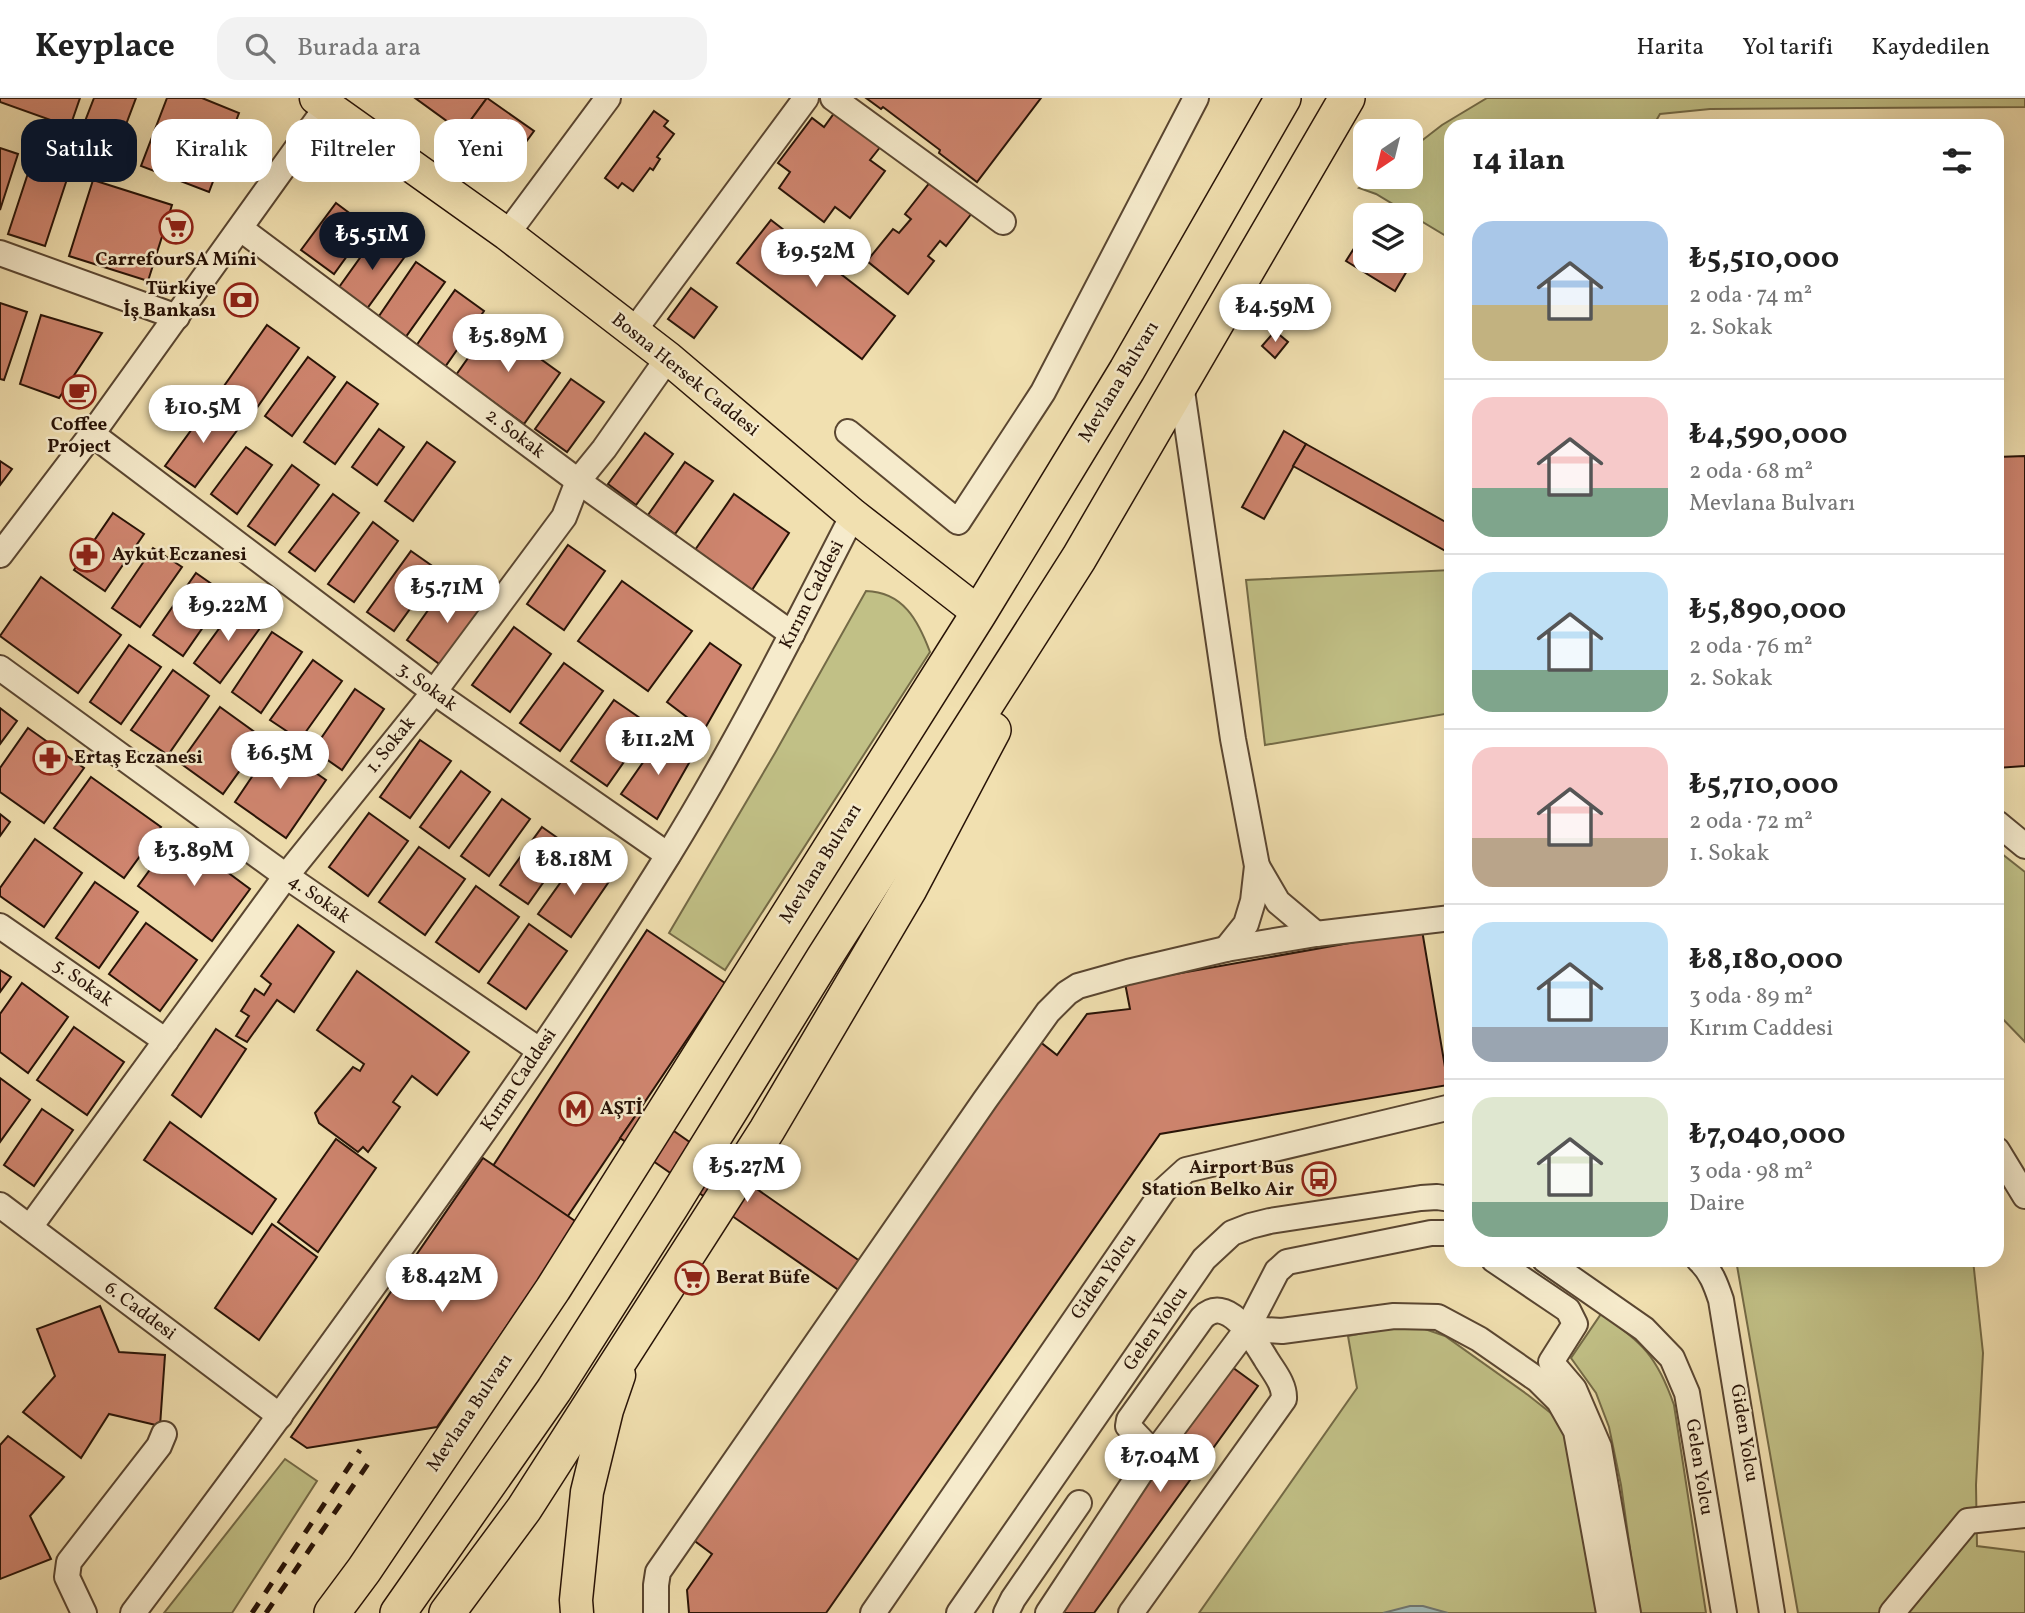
<!DOCTYPE html>
<html lang="tr">
<meta charset="utf-8">
<style>
:root{--surface:#fff;--page:#f2f2f2;--text:#222;--muted:#767676;--line:#e0e0e0;--accent:#111827}
body{margin:0;font-family:Vollkorn,serif;background:var(--page);color:var(--text);height:100vh;display:flex;flex-direction:column;font-size:26px;white-space:nowrap}
*{box-sizing:border-box;margin:0}
p{font-size:23px;color:var(--muted)}
.icon{flex:none;width:38px;height:38px;fill:none;stroke:currentColor;stroke-width:2;stroke-linecap:round;stroke-linejoin:round}
.map{position:relative;flex:1;overflow:hidden}
.drawer{position:absolute;left:1444px;top:21px;width:560px;height:1148px;display:flex;flex-direction:column;background:var(--surface);border-radius:21px;box-shadow:0 7px 28px #0002}
.drawer>*{flex:none}
.hud{position:absolute;left:21px;top:21px;width:665px;height:63px;display:flex;gap:14px}
.needle{width:46px;rotate:215deg}
.tools{position:absolute;left:1353px;top:21px;display:grid;gap:14px}
.tools a{display:grid;place-items:center;width:70px;height:70px;border-radius:14px;background:var(--surface);box-shadow:0 7px 28px #0002;font-size:35px}
.price{position:absolute;translate:-50% -60px;padding:0 16px;border-radius:24px;background:#fff;color:#222;font-size:23px;line-height:46px;filter:drop-shadow(0 2px 4px #0008)}
.price::after{content:'';position:absolute;left:50%;top:42px;width:21px;height:16px;margin-left:-10px;background:inherit;clip-path:polygon(0 0,100% 0,50% 100%)}
.price.on{background:var(--accent);color:#fff}
ul{padding:0;list-style:none}
li{display:flex;align-items:center;gap:21px;height:175px;padding:0 28px}
li+li{border-top:2px solid var(--line)}
li span{display:grid;place-items:center;flex:none;width:196px;height:140px;border-radius:21px;color:#555}
li>.icon{margin-inline-start:auto}
span .icon{width:84px;height:84px;fill:#fffc;stroke-width:1}
li b{font-size:30px}
h2{display:flex;justify-content:space-between;align-items:center;height:84px;padding:0 28px;font-size:30px}
.chip{padding:0 24px;border-radius:21px;background:var(--surface);box-shadow:0 7px 28px #0002;font-size:24px;line-height:63px}
.chip.on{background:var(--accent);color:#fff}
header{display:flex;align-items:center;gap:42px;box-sizing:border-box;height:98px;padding:0 35px;background:var(--surface);border-bottom:2px solid var(--line)}
header strong{font-size:33px}
nav{display:flex;gap:38px;margin-inline-start:auto;font-size:24px}
.search{width:490px;height:63px;background:var(--page);display:flex;align-items:center;gap:18px;box-sizing:border-box;padding:0 24px;border-radius:21px;color:var(--muted);font-size:26px}
.map>svg:first-child{display:block}
.green{fill:#c1c086;stroke:#746a46;stroke-width:2}
.water{fill:#a1bab8;stroke:#717771;stroke-width:2}
.building{fill:#cf856f;stroke:#281307;stroke-width:2}
.lines{fill:none;stroke-linecap:round;stroke-linejoin:round}
.minor-casing{stroke:#5a4631;stroke-width:28}
.major-casing{stroke:#281307;stroke-width:35}
.highway-casing{stroke:#281307;stroke-width:38}
.minor{stroke:#f6ebcc;stroke-width:24}
.major{stroke:#f1e0b0;stroke-width:32}
.highway{stroke:#f1e0b0;stroke-width:35}
.rail{stroke:#281307;stroke-width:5;stroke-dasharray:12 12;stroke-linecap:butt}
.labels{text-anchor:middle;dominant-baseline:central;stroke-width:5;stroke-linejoin:round;paint-order:stroke}
.poi-label{font-size:19px;font-weight:bold;fill:#281307;stroke:#f6ebcc;text-anchor:start}
.street-label{font-size:19px;fill:#281307;stroke:#f6ebcc}
</style>
<header>
<strong>Keyplace</strong>
<div class="search"><svg class="icon" aria-label="search" viewBox="0 0 24 24"><circle cx="10" cy="10" r="6"/><path d="M15 15l6 6"/></svg>Burada ara</div>
<nav><a>Harita</a><a>Yol tarifi</a><a>Kaydedilen</a></nav>
</header>
<div class="map">
<svg width="2025" height="1515" viewBox="0 0 2025 1515">
<rect width="100%" height="100%" fill="#f1e0b0"/>
<filter id="stains"><feTurbulence type="fractalNoise" baseFrequency=".00286" numOctaves="4"/><feColorMatrix values="0 0 0 0 .2 0 0 0 0 .09 0 0 0 0 .02 0 0 0 .5 -.17"/></filter>
<radialGradient id="worn" r=".72"><stop offset=".6" stop-color="#630" stop-opacity="0"/><stop offset="1" stop-color="#630" stop-opacity=".3"/></radialGradient>
<g class="green">
<path d="M1487 0H2025V9L1710 11 1660 16 1653 28H1451V141L1376 96 1359 90 1373 79H1410L1411 51 1442 27Z"/>
<path d="M1451 472V615L1265 647 1246 482Z"/>
<path d="M866 493C903 494 918 522 930 554L725 872 669 835 775 655Z"/>
<path d="M1997 752 2025 774V944L1997 915Z"/>
<path d="M1736 1162H1973L1983 1255 1976 1387 1977 1448 2025 1454V1515H1798Z"/>
<path d="M1601 1216C1642 1244 1657 1258 1674 1307L1706 1515H1639L1621 1387 1609 1329 1596 1295 1571 1260Z"/>
<path d="M1399 1228 1422 1230 1445 1238 1528 1297 1552 1316 1565 1336 1599 1515H1199L1357 1290 1348 1238Z"/>
<path d="M285 1361 317 1383 232 1515H164Z"/>
</g>
<path class="water" d="M1410 1508H1423L1448 1515H1383Z"/>
<g class="building">
<path d="M0 0H80L70 29 0 4Z"/>
<path d="M94 0H136L119 45 82 31Z"/>
<path d="M167 0H202L239 15 209 94 141 68Z"/>
<path d="M415 0H487L462 34Z"/>
<path d="M487 0 534 33 509 67 462 34Z"/>
<path d="M866 0H1041L977 84 939 55 940 52 883 9 881 11Z"/>
<path d="M654 13 668 23 664 28 674 36 657 59 660 61 653 72 650 70 633 93 622 85 618 90 605 80Z"/>
<path d="M835 14 881 48 870 62 885 73 850 120 835 109 824 124 779 90 790 74 778 65 812 20 824 29Z"/>
<path d="M0 50 18 56 0 112Z"/>
<path d="M33 60 70 72 45 148 8 136Z"/>
<path d="M93 82 172 107 148 183 69 158Z"/>
<path d="M931 83 972 115 946 148 940 143 928 158 934 163 908 196 867 163 893 131 899 135 911 121 905 116Z"/>
<path d="M336 105 368 129 334 176 301 152Z"/>
<path d="M771 122 895 218 862 261 737 165Z"/>
<path d="M377 136 406 157 366 212 337 192Z"/>
<path d="M1363 136 1365 137V163H1406L1411 166 1395 193 1346 163Z"/>
<path d="M416 164 445 184 405 240 377 221Z"/>
<path d="M691 190 717 209 694 240 668 221Z"/>
<path d="M455 192 484 213 445 269 416 248Z"/>
<path d="M0 205 27 214 4 282 0 281Z"/>
<path d="M41 217 102 235 59 300 20 286Z"/>
<path d="M492 226 560 275 524 326 456 277Z"/>
<path d="M267 227 299 250 256 311 224 288Z"/>
<path d="M1275 233 1288 244 1275 260 1262 248Z"/>
<path d="M308 259 335 279 292 338 265 318Z"/>
<path d="M571 281 604 304 567 354 535 331Z"/>
<path d="M347 284 378 306 335 366 304 344Z"/>
<path d="M211 305 241 327 195 389 165 368Z"/>
<path d="M379 331 404 349 377 387 352 369Z"/>
<path d="M1284 333 1306 346 1264 421 1242 409Z"/>
<path d="M645 335 673 356 636 407 608 386Z"/>
<path d="M427 344 455 364 413 423 385 403Z"/>
<path d="M1306 346 1451 427V456L1293 368Z"/>
<path d="M246 349 272 367 237 416 211 396Z"/>
<path d="M2025 358V668L1997 670V359Z"/>
<path d="M0 363 12 371 0 387Z"/>
<path d="M685 364 713 383 675 436 648 417Z"/>
<path d="M292 367 319 387 275 447 248 428Z"/>
<path d="M333 396 359 415 315 473 289 454Z"/>
<path d="M734 396 789 435 752 492 695 452Z"/>
<path d="M113 415 144 436 105 493 74 472Z"/>
<path d="M373 424 398 443 354 504 328 486Z"/>
<path d="M568 447 605 473 564 532 527 506Z"/>
<path d="M153 450 182 469 140 529 112 510Z"/>
<path d="M411 453 438 472 394 533 367 514Z"/>
<path d="M196 475 226 496 183 558 153 537Z"/>
<path d="M41 479 121 537 78 595 0 538Z"/>
<path d="M622 483 692 533 648 593 578 543Z"/>
<path d="M448 484 488 513 446 571 407 542Z"/>
<path d="M237 506 263 526 220 585 194 565Z"/>
<path d="M514 529 551 556 510 614 472 587Z"/>
<path d="M272 534 302 554 261 615 232 594Z"/>
<path d="M710 545 741 567 704 632 667 604Z"/>
<path d="M129 547 161 569 121 626 90 604Z"/>
<path d="M313 562 342 583 300 642 270 622Z"/>
<path d="M564 565 603 593 560 653 520 625Z"/>
<path d="M173 572 209 598 168 657 131 632Z"/>
<path d="M355 591 384 611 342 672 313 652Z"/>
<path d="M614 602 650 627 607 688 571 663Z"/>
<path d="M220 609 263 640 223 696 180 665Z"/>
<path d="M0 610 17 623 0 646Z"/>
<path d="M28 630 84 670 44 725 0 694V670Z"/>
<path d="M662 637 693 658 657 721 621 696Z"/>
<path d="M420 642 451 663 410 720 380 699Z"/>
<path d="M274 646 326 682 286 740 235 704Z"/>
<path d="M461 673 490 694 449 750 420 729Z"/>
<path d="M91 679 161 729 124 780 54 730Z"/>
<path d="M502 701 530 721 489 778 461 758Z"/>
<path d="M369 715 408 743 368 798 329 769Z"/>
<path d="M0 716 10 724 0 738Z"/>
<path d="M542 729 569 748 528 806 500 787Z"/>
<path d="M176 736 250 791 212 843 138 788Z"/>
<path d="M35 741 82 775 44 829 0 798V790Z"/>
<path d="M419 749 465 781 425 837 379 804Z"/>
<path d="M578 760 610 782 571 839 538 816Z"/>
<path d="M95 784 138 814 99 870 56 840Z"/>
<path d="M476 788 519 819 479 874 436 844Z"/>
<path d="M146 825 197 862 160 913 109 876Z"/>
<path d="M529 826 567 853 526 911 488 885Z"/>
<path d="M298 827 334 854 294 914 277 902 247 944 236 938 249 918 241 913 255 891 264 897 271 886 261 878Z"/>
<path d="M647 832 725 885 547 1149 472 1100Z"/>
<path d="M1422 832 1448 987 1160 1036 826 1515H689L687 1492 712 1456 688 1438 1035 940 1057 957 1087 916 1130 911 1125 885Z"/>
<path d="M0 872 11 879 0 894Z"/>
<path d="M357 873 469 954 437 997 412 978 393 1004 400 1009 368 1054 363 1049 358 1054 319 1025 315 1015 353 969 360 973 364 966 317 932Z"/>
<path d="M22 885 68 919 28 975 0 954V916Z"/>
<path d="M74 929 124 964 87 1017 37 982Z"/>
<path d="M216 931 246 951 201 1019 172 997Z"/>
<path d="M0 980 30 1002 0 1044Z"/>
<path d="M641 1010 874 1173 853 1202 620 1040Z"/>
<path d="M42 1011 73 1032 34 1088 4 1067Z"/>
<path d="M170 1024 276 1101 252 1136 144 1062Z"/>
<path d="M336 1041 376 1070 318 1154 278 1124Z"/>
<path d="M483 1060 578 1125 437 1329 307 1350 291 1339Z"/>
<path d="M272 1126 317 1159 259 1242 215 1210Z"/>
<path d="M100 1208 119 1254 165 1257 160 1328 109 1316 81 1360 23 1314 55 1278 37 1231Z"/>
<path d="M1232 1269 1258 1288 1094 1515H1059L1056 1513Z"/>
<path d="M8 1338 64 1379 30 1418 51 1461 0 1481V1347Z"/>
</g>
<g class="lines">
<defs>
<g id="minor">
<path d="M833 0 1003 124"/>
<path d="M241 131 578 383 792 536"/>
<path d="M507 136 608 0"/>
<path d="M0 155 177 219"/>
<path d="M633 234 806 0"/>
<path d="M1181 286 1233 641 1257 768 1253 803 1246 826 1226 851"/>
<path d="M848 334 958 424 1043 294 1196 0"/>
<path d="M92 336 434 594 668 757"/>
<path d="M0 457 92 336 328 7"/>
<path d="M0 570 286 778 539 952"/>
<path d="M1997 725 2025 748"/>
<path d="M1257 768 1278 804 1316 836"/>
<path d="M0 828 166 943"/>
<path d="M1997 1052 2025 1098"/>
<path d="M0 1107 280 1318"/>
<path d="M30 1129 286 778 434 594 564 419 578 383 604 351 668 260"/>
<path d="M1494 1162 1568 1212 1575 1226 1551 1264 1574 1291 1599 1349 1628 1515"/>
<path d="M1545 1162 1644 1231 1672 1260 1687 1295 1724 1515"/>
<path d="M1699 1162C1711 1173 1716 1187 1721 1202L1772 1515"/>
<path d="M1247 1231 1282 1233 1394 1218 1438 1219 1479 1241 1538 1282 1559 1303 1576 1333 1609 1515"/>
<path d="M1147 1365 1247 1231 1277 1173 1287 1164 1431 1135H1451"/>
<path d="M84 1515 67 1479 69 1464 159 1348 164 1336"/>
<path d="M133 1515C222 1397 309 1278 395 1158 489 1028 582 896 667 759 735 649 794 532 853 417"/>
<path d="M656 1515V1487L658 1474 985 1002 1048 914 1067 895 1078 888 1128 874 1226 851 1316 836 1451 820"/>
<path d="M873 1515 1164 1092 1186 1072 1451 1009"/>
<path d="M959 1515 1204 1161 1232 1135 1250 1128 1270 1123 1421 1100 1437 1099 1451 1101"/>
<path d="M1006 1515 1013 1501 1079 1405"/>
<path d="M1048 1515 1147 1365 1145 1346 1128 1328 1129 1322 1202 1220C1227 1194 1255 1243 1266 1261 1273 1273 1285 1286 1284 1301L1131 1515"/>
<path d="M1892 1515 1968 1423 2025 1417"/>
</g>
<g id="major">
<path d="M316 0 507 136 668 260 853 417 979 515"/>
<path d="M577 1515 576 1502 587 1394 607 1312 619 1277"/>
</g>
<g id="highway">
<path d="M332 1515 364 1472 553 1191 979 515 1127 272 1283 0"/>
<path d="M398 1515 554 1292 671 1108 824 860 1079 460 1347 0"/>
<path d="M447 1515 524 1411 767 1032 909 791 993 632"/>
</g>
</defs>
<use href="#minor" class="minor-casing"/>
<use href="#major" class="major-casing"/>
<use href="#highway" class="highway-casing"/>
<use href="#minor" class="minor"/>
<use href="#major" class="major"/>
<use href="#highway" class="highway"/>
<g class="rail">
<path d="M252 1515 360 1352"/>
<path d="M266 1515 372 1360"/>
</g>
</g>
<defs>
<symbol id="supermarket-ring" viewBox="-11 -11 22 22"><circle r="9.5" fill="#f6ebcc" stroke="#8f2418" stroke-width="1.5"/><path d="M-6-5.5h2.5l.6 2H6L4.5 2H-2.5L-4.4-4H-6ZM-1.5 3.2a1.3 1.3 0 1 0 .1 0ZM3 3.2a1.3 1.3 0 1 0 .1 0Z" fill="#8f2418"/></symbol>
<symbol id="bank-ring" viewBox="-11 -11 22 22"><circle r="9.5" fill="#f6ebcc" stroke="#8f2418" stroke-width="1.5"/><path d="M-6-4H6V4H-6ZM0-2.3a2.3 2.3 0 1 0 0 4.6a2.3 2.3 0 1 0 0-4.6Z" fill="#8f2418"/></symbol>
<symbol id="cafe-ring" viewBox="-11 -11 22 22"><circle r="9.5" fill="#f6ebcc" stroke="#8f2418" stroke-width="1.5"/><path d="M-5.5-4.5H6V0H3Q3 3.5 0 3.5H-2.5Q-5.5 3.5-5.5 0ZM3-3.2v2h1.7v-2ZM-6 4.5H4V6H-6Z" fill="#8f2418"/></symbol>
<symbol id="pharmacy-ring" viewBox="-11 -11 22 22"><circle r="9.5" fill="#f6ebcc" stroke="#8f2418" stroke-width="1.5"/><path d="M-2-6h4v4h4v4h-4v4h-4v-4h-4v-4h4Z" fill="#8f2418"/></symbol>
<symbol id="metro-ring" viewBox="-11 -11 22 22"><circle r="9.5" fill="#f6ebcc" stroke="#8f2418" stroke-width="1.5"/><path d="M-5.5 5V-5H-3L0 0L3-5H5.5V5H3V-.5L0 4L-3-.5V5Z" fill="#8f2418"/></symbol>
<symbol id="bus-ring" viewBox="-11 -11 22 22"><circle r="9.5" fill="#f6ebcc" stroke="#8f2418" stroke-width="1.5"/><path d="M-5-6H5V4H4V6H2V4H-2V6H-4V4H-5ZM-3.5-4V0h7V-4ZM-3.5 1.2v1.5H-2V1.2ZM2 1.2v1.5H3.5V1.2Z" fill="#8f2418"/></symbol>
</defs>
<g fill-rule="evenodd">
<use href="#supermarket-ring" x="157" y="110" width="38" height="38"/>
<use href="#bank-ring" x="222" y="183" width="38" height="38"/>
<use href="#cafe-ring" x="60" y="275" width="38" height="38"/>
<use href="#pharmacy-ring" x="68" y="438" width="38" height="38"/>
<use href="#pharmacy-ring" x="31" y="641" width="38" height="38"/>
<use href="#metro-ring" x="557" y="992" width="38" height="38"/>
<use href="#bus-ring" x="1300" y="1062" width="38" height="38"/>
<use href="#supermarket-ring" x="673" y="1161" width="38" height="38"/>
</g>
<g class="labels">
<g class="poi-label">
<text x="176" y="162" text-anchor="middle">CarrefourSA Mini</text>
<text x="216" y="191" text-anchor="end">Türkiye<tspan x="216" dy="22">İş Bankası</tspan></text>
<text x="79" y="327" text-anchor="middle">Coffee<tspan x="79" dy="22">Project</tspan></text>
<text x="112" y="457">Aykut Eczanesi</text>
<text x="74" y="660">Ertaş Eczanesi</text>
<text x="600" y="1011">AŞTİ</text>
<text x="1294" y="1070" text-anchor="end">Airport Bus<tspan x="1294" dy="22">Station Belko Air</tspan></text>
<text x="716" y="1180">Berat Büfe</text>
</g>
<g class="street-label">
<text transform="translate(685 277) rotate(39)">Bosna Hersek Caddesi</text>
<text transform="translate(1119 284) rotate(-59)">Mevlana Bulvarı</text>
<text transform="translate(515 336) rotate(37)">2. Sokak</text>
<text transform="translate(812 497) rotate(-63)">Kırım Caddesi</text>
<text transform="translate(427 589) rotate(36)">3. Sokak</text>
<text transform="translate(391 647) rotate(-51)">1. Sokak</text>
<text transform="translate(821 766) rotate(-58)">Mevlana Bulvarı</text>
<text transform="translate(319 801) rotate(35)">4. Sokak</text>
<text transform="translate(83 885) rotate(35)">5. Sokak</text>
<text transform="translate(519 982) rotate(-56)">Kırım Caddesi</text>
<text transform="translate(1104 1179) rotate(-55)">Giden Yolcu</text>
<text transform="translate(140 1213) rotate(37)">6. Caddesi</text>
<text transform="translate(1156 1231) rotate(-55)">Gelen Yolcu</text>
<text transform="translate(470 1315) rotate(-56)">Mevlana Bulvarı</text>
<text transform="translate(1744 1335) rotate(81)">Giden Yolcu</text>
<text transform="translate(1699 1369) rotate(81)">Gelen Yolcu</text>
</g>
</g>
<rect width="100%" height="100%" filter="url(#stains)"/>
<rect width="100%" height="100%" fill="url(#worn)"/>
</svg>
<div class="tools">
<a><svg class="needle" viewBox="-14 -14 28 28"><path d="M0-13l5 13h-10z" fill="#e53935"/><path d="M0 13l5-13h-10z" fill="#767676"/></svg></a>
<a><svg class="icon" aria-label="layers" viewBox="0 0 24 24"><path d="M12 4l9 5-9 5-9-5zM3 14l9 5 9-5"/></svg></a>
</div>
<b class="price on" style="left:372px;top:174px">₺5.51M</b>
<b class="price" style="left:816px;top:191px">₺9.52M</b>
<b class="price" style="left:1275px;top:246px">₺4.59M</b>
<b class="price" style="left:508px;top:276px">₺5.89M</b>
<b class="price" style="left:203px;top:347px">₺10.5M</b>
<b class="price" style="left:447px;top:527px">₺5.71M</b>
<b class="price" style="left:228px;top:545px">₺9.22M</b>
<b class="price" style="left:658px;top:679px">₺11.2M</b>
<b class="price" style="left:280px;top:693px">₺6.5M</b>
<b class="price" style="left:194px;top:790px">₺3.89M</b>
<b class="price" style="left:574px;top:799px">₺8.18M</b>
<b class="price" style="left:747px;top:1106px">₺5.27M</b>
<b class="price" style="left:442px;top:1216px">₺8.42M</b>
<b class="price" style="left:1160px;top:1396px">₺7.04M</b>
<div class="hud">
<a class="chip on">Satılık</a>
<a class="chip">Kiralık</a>
<a class="chip">Filtreler</a>
<a class="chip">Yeni</a>
</div>
<section class="drawer">
<h2>14 ilan<svg class="icon" aria-label="filters" viewBox="0 0 24 24"><path d="M4 7h16M4 17h16"/><circle cx="9" cy="7" r="2"/><circle cx="15" cy="17" r="2"/></svg></h2>
<ul>
<li><span style="background:linear-gradient(#a9c7e8 60%,#c2b280 0)"><svg class="icon" aria-label="home" viewBox="0 0 24 24"><path d="M3 11l9-7 9 7M6 9v11h12V9"/></svg></span><div><b>₺5,510,000</b><p>2 oda · 74 m²</p><p>2. Sokak</p></div></li>
<li><span style="background:linear-gradient(#f6c9c9 65%,#7fa58c 0)"><svg class="icon" aria-label="home" viewBox="0 0 24 24"><path d="M3 11l9-7 9 7M6 9v11h12V9"/></svg></span><div><b>₺4,590,000</b><p>2 oda · 68 m²</p><p>Mevlana Bulvarı</p></div></li>
<li><span style="background:linear-gradient(#bfe0f5 70%,#7fa58c 0)"><svg class="icon" aria-label="home" viewBox="0 0 24 24"><path d="M3 11l9-7 9 7M6 9v11h12V9"/></svg></span><div><b>₺5,890,000</b><p>2 oda · 76 m²</p><p>2. Sokak</p></div></li>
<li><span style="background:linear-gradient(#f6c9c9 65%,#b9a48a 0)"><svg class="icon" aria-label="home" viewBox="0 0 24 24"><path d="M3 11l9-7 9 7M6 9v11h12V9"/></svg></span><div><b>₺5,710,000</b><p>2 oda · 72 m²</p><p>1. Sokak</p></div></li>
<li><span style="background:linear-gradient(#bfe0f5 75%,#9aa5b1 0)"><svg class="icon" aria-label="home" viewBox="0 0 24 24"><path d="M3 11l9-7 9 7M6 9v11h12V9"/></svg></span><div><b>₺8,180,000</b><p>3 oda · 89 m²</p><p>Kırım Caddesi</p></div></li>
<li><span style="background:linear-gradient(#dfe7d0 75%,#7fa58c 0)"><svg class="icon" aria-label="home" viewBox="0 0 24 24"><path d="M3 11l9-7 9 7M6 9v11h12V9"/></svg></span><div><b>₺7,040,000</b><p>3 oda · 98 m²</p><p>Daire</p></div></li>
</ul>
</section>
</div>
